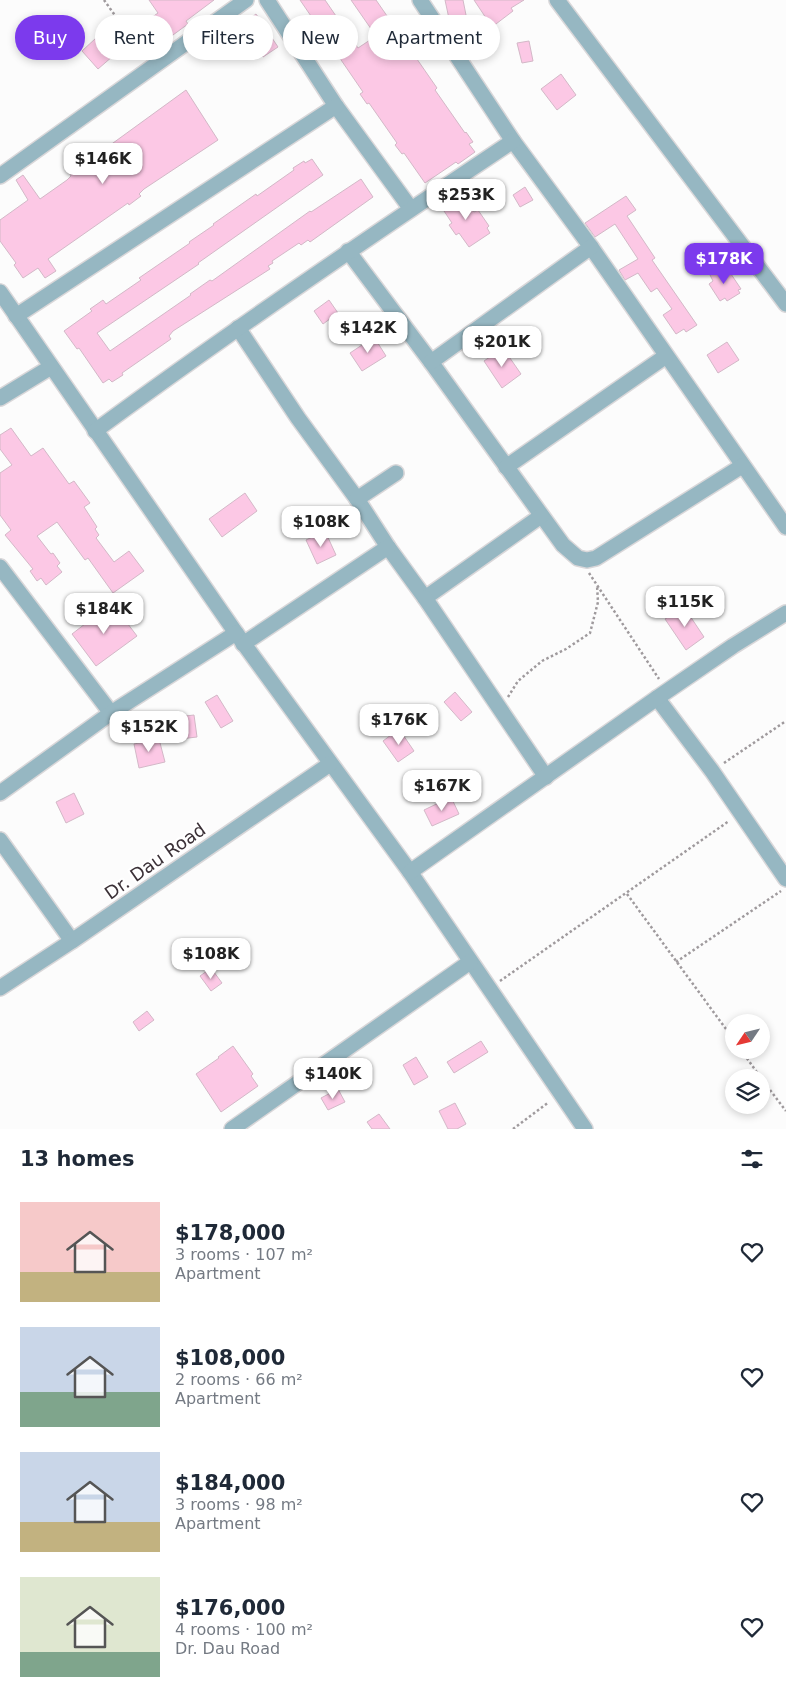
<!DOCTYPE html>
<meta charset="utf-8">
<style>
:root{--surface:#fff;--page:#f6f6f7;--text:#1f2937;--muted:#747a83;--accent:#7c3aed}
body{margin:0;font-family:"DejaVu Sans",sans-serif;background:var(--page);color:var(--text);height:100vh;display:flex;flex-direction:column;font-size:19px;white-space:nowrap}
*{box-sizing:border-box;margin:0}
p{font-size:16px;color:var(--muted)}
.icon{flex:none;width:28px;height:28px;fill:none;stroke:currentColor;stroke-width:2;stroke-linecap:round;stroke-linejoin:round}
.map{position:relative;height:1129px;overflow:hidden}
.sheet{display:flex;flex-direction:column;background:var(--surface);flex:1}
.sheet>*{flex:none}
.top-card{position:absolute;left:15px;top:15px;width:500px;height:45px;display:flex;gap:10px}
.needle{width:32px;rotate:235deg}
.fabs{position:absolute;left:725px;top:1014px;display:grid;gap:10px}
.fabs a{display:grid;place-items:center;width:45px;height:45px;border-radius:50%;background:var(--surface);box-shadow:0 2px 8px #0003;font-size:25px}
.price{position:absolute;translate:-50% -42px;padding:0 11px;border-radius:10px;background:#fff;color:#222;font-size:16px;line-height:32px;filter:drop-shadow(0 1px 2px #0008)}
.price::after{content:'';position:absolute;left:50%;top:30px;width:15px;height:11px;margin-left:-8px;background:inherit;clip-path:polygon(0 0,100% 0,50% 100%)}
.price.on{background:var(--accent);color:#fff}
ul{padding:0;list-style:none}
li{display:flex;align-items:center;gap:15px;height:125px;padding:0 20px}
li span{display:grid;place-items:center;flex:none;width:140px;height:100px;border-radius:0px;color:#555}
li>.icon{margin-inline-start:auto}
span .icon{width:60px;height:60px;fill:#fffc;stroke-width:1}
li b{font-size:21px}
h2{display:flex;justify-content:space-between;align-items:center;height:60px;padding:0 20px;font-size:21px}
.pill{padding:0 18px;border-radius:22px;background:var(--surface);box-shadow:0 2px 8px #0003;font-size:18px;line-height:45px}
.pill.on{background:var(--accent);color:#fff}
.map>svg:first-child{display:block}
.building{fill:#fcc8e5;stroke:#d3b8c7}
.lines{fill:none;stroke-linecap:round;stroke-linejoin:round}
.minor-casing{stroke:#d9d7d9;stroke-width:18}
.path{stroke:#9f9a9d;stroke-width:2.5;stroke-dasharray:2.5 2.5;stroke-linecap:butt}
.minor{stroke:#96b7c2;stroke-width:15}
.labels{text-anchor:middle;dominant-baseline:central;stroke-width:4.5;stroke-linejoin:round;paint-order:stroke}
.street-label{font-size:18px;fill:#3b3137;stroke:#fff}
</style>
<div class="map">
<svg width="786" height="1129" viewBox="0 0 786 1129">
<rect width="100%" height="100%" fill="#fcfcfc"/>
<g class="building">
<path d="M149 0H214L186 21 188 24 162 43 159 38 153 42 141 25 158 13Z"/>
<path d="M300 0H325L358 48 376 36 351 0H376L437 88 435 90 465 133 466 132 473 142 469 144 475 152 458 164 456 162 425 183 404 153 402 154 395 145 397 143 369 103 367 104 360 94 363 92Z"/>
<path d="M445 0H463L468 25 451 28Z"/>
<path d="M474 0H524L511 8 513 11 492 27Z"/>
<path d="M256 14 278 47 263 57 250 37 247 40 238 27Z"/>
<path d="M96 38 113 56 98 69 82 51Z"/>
<path d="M529 41 533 61 522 63 517 43Z"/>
<path d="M561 74 576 95 557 110 541 89Z"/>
<path d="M186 90 218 140 144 189 139 194 141 196 129 205 128 203 48 259 56 271 45 278 38 268 23 278 14 265 16 263 0 241V220L28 200 16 180 23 175 40 199 67 180 71 176 69 172 79 165 80 167Z"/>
<path d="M312 159 323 175 198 263 199 264 97 333 110 351 191 295 190 294 210 280 212 281 310 211 311 212 361 179 373 197 310 242 308 240 301 245 299 243 272 261 273 263 268 266 270 269 173 331 169 336 171 339 122 373 123 375 112 382 109 379 103 383 79 348 77 349 64 331 92 311 90 309 103 300 106 304 141 280 139 278 190 243 189 242 214 225 213 224 256 194 257 196 294 170 293 168 304 161 305 163Z"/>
<path d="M525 187 533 200 520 207 513 195Z"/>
<path d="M460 195 462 198 464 197 474 212 478 210 489 226 487 228 490 233 469 247 459 233 456 235 449 225 452 223 442 208Z"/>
<path d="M626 196 636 210 627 216 655 258 652 260 697 325 686 332 684 329 676 334 663 315 672 309 657 288 651 292 638 273 625 280 619 270 638 259 615 224 595 237 585 223Z"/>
<path d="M724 266 729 274H731L741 289 738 290 740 293 727 301 725 298 720 301 709 284 713 281 710 275Z"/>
<path d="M329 300 338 313 323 324 314 311Z"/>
<path d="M374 337 386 356 362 371 350 353Z"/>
<path d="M727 342 739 360 718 373 707 355Z"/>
<path d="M503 348 521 374 502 388 484 361Z"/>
<path d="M11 428 31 456 43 448 69 484 74 481 90 503 84 507 97 527 95 529 99 535 96 538 114 562 129 551 144 571 113 593 88 558 85 560 57 522 37 536 51 554 53 553 60 563 57 566 62 572 46 585 41 578 37 581 30 571 33 569 5 535 11 530 0 515V473L12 465 0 449V435Z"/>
<path d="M245 493 257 511 222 537 209 519Z"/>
<path d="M325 531 336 555 317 564 306 540Z"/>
<path d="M112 603 137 636 96 666 72 634Z"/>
<path d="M684 607 704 637 686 650 665 619Z"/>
<path d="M455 692 472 712 461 721 444 702Z"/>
<path d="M217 695 233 721 221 728 205 702Z"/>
<path d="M194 715 197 737 180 739 177 717Z"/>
<path d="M399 729 414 751 398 762 383 741Z"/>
<path d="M159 739 165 762 139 768 134 744Z"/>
<path d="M74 793 84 814 66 823 56 802Z"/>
<path d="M451 797 459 814 432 826 424 810Z"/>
<path d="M211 968 222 983 211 991 200 976Z"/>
<path d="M147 1011 154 1020 139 1031 133 1022Z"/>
<path d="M481 1041 488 1052 454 1073 447 1062Z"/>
<path d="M233 1046 253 1074 251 1076 258 1086 221 1112 196 1074 219 1058 218 1057Z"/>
<path d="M416 1057 428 1077 414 1085 403 1065Z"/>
<path d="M338 1089 345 1102 328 1110 321 1098Z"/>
<path d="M455 1103 466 1124 457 1129H448L439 1111Z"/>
<path d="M379 1114 390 1129H372L367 1122Z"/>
</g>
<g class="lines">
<defs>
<g id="minor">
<path d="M267 0 336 106 411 209"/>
<path d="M420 0 513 141 591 247 786 527"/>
<path d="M557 0 786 304"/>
<path d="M0 176 246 0"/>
<path d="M348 251 431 362 563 545 578 558 587 560 596 558 742 466"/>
<path d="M0 292 236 633 410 872 585 1129"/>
<path d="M16 316 336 106"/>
<path d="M238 328 298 418 357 499 388 547 425 598 541 516"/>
<path d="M431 362 591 247"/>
<path d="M0 398 51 367"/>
<path d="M95 431C232 330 372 235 513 141"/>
<path d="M506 467 666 356"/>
<path d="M357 499 396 473"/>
<path d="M0 567 111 713"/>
<path d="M425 598 546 777"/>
<path d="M243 644 388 547"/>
<path d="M657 698 712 771 786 879"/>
<path d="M0 793 111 713 236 633"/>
<path d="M0 840 72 941"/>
<path d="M410 872 657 698 733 646 786 613"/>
<path d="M0 988 72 941 330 764"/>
<path d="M232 1129 470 962"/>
</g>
</defs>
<use href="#minor" class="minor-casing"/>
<g class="path">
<path d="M104 0 144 56"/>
<path d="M589 573 659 679"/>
<path d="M508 697 518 681 542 661 566 649 590 633 598 602 597 585"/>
<path d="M724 763 786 721"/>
<path d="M627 894 734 1040"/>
<path d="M676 962 781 891"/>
<path d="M500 981 729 821"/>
<path d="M741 1050 761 1078"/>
<path d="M761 1078 786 1111"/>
<path d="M513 1129 549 1102"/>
</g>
<use href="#minor" class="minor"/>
</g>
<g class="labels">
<g class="street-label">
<text transform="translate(155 861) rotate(-35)">Dr. Dau Road</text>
</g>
</g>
</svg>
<div class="fabs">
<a><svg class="needle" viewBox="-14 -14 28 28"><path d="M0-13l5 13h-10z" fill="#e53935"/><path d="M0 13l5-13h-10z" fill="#747a83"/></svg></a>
<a><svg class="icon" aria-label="layers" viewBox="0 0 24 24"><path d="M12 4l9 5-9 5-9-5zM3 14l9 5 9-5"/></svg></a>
</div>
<b class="price" style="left:103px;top:185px">$146K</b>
<b class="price" style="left:466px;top:221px">$253K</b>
<b class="price on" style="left:724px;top:285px">$178K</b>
<b class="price" style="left:368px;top:354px">$142K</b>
<b class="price" style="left:502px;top:368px">$201K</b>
<b class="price" style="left:321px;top:548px">$108K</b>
<b class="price" style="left:685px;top:628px">$115K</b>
<b class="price" style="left:104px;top:635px">$184K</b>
<b class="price" style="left:399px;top:746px">$176K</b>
<b class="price" style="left:149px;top:753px">$152K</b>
<b class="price" style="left:442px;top:812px">$167K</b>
<b class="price" style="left:211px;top:980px">$108K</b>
<b class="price" style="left:333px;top:1100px">$140K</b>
<div class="top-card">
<a class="pill on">Buy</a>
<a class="pill">Rent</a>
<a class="pill">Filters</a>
<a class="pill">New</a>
<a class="pill">Apartment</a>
</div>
</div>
<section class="sheet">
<h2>13 homes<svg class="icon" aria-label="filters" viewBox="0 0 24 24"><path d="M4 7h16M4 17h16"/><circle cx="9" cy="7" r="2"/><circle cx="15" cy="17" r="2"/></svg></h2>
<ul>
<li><span style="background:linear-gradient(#f6c9c9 70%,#c2b280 0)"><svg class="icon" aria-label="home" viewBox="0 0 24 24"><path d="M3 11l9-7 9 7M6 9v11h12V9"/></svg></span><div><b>$178,000</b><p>3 rooms · 107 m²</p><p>Apartment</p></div><svg class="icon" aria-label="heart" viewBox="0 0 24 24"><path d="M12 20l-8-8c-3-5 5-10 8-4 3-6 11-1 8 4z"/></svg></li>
<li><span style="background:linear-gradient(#c9d6e8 65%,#7fa58c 0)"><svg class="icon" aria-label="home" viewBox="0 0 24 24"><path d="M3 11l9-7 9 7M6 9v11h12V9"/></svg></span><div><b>$108,000</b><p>2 rooms · 66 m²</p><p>Apartment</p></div><svg class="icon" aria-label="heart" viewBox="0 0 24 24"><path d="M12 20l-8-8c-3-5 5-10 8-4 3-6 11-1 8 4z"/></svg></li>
<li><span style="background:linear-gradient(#c9d6e8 70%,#c2b280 0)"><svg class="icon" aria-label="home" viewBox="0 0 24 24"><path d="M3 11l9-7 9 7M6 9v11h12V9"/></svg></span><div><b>$184,000</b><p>3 rooms · 98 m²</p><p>Apartment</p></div><svg class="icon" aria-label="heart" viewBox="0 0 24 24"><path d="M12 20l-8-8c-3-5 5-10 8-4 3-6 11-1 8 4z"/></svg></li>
<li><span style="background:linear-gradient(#dfe7d0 75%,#7fa58c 0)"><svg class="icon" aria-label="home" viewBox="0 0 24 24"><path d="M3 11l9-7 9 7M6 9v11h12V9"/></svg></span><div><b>$176,000</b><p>4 rooms · 100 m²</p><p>Dr. Dau Road</p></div><svg class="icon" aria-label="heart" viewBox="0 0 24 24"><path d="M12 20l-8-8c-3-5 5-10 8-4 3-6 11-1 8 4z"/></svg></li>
</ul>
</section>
